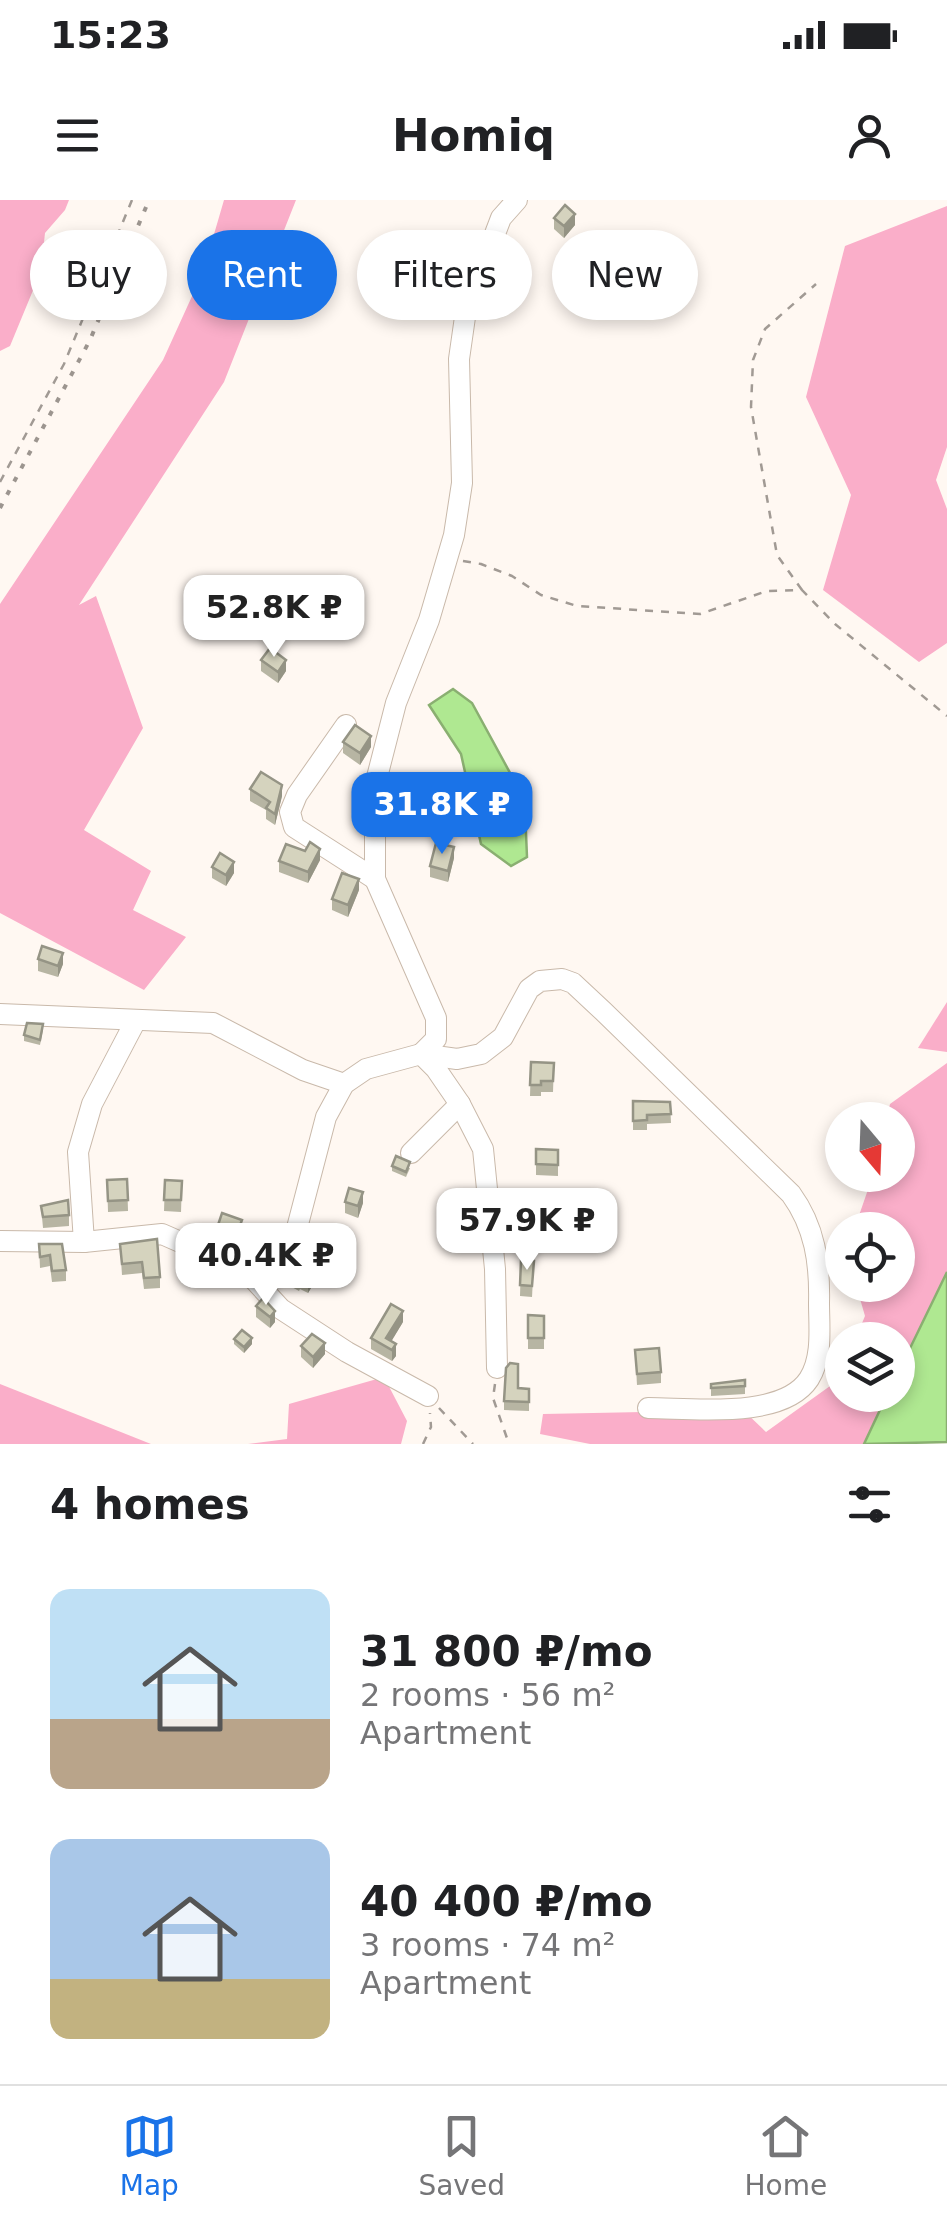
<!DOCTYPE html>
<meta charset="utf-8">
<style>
:root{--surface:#fff;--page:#f6f6f6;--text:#202124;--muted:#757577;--line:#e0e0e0;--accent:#1a73e8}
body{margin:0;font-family:"DejaVu Sans",sans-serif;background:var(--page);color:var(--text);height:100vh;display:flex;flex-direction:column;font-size:38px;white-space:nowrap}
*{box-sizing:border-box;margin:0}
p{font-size:32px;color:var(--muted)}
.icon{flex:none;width:55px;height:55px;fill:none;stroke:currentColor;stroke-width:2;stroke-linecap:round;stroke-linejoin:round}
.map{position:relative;height:1244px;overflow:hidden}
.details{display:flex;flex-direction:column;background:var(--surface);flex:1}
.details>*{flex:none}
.hud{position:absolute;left:30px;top:30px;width:888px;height:90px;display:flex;gap:20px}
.needle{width:65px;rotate:161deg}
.buttons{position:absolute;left:825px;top:902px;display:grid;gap:20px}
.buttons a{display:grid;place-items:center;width:90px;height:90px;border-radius:50%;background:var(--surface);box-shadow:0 5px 15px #0003;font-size:50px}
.price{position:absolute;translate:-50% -85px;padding:0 22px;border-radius:20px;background:#fff;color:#222;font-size:32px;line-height:65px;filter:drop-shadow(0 2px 5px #0008)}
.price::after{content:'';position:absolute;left:50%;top:60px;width:30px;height:22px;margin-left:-15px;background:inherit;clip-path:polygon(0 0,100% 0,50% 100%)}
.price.active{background:var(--accent);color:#fff}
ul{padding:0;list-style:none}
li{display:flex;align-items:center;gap:30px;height:250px;padding:0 50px}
li span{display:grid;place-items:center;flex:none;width:280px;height:200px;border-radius:20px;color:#555}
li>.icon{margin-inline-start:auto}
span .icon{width:120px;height:120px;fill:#fffc;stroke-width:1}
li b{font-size:42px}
h2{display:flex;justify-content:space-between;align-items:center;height:120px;padding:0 50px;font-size:42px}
.tag{padding:0 35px;border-radius:45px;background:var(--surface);box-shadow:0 5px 15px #0003;font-size:35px;line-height:90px}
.tag.active{background:var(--accent);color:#fff}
.status{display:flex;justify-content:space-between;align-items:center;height:70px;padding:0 50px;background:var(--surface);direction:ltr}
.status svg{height:28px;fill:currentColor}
header{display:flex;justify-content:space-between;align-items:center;height:130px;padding:0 50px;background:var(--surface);font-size:45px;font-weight:800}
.tabs{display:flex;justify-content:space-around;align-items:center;height:140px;border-top:2px solid var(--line);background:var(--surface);font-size:28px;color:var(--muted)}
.tabs a{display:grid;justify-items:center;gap:5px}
.tabs .active{color:var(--accent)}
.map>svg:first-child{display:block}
.green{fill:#faaec9}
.water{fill:#afe891;stroke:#8aaf71;stroke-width:2.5}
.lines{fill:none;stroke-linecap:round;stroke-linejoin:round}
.minor-casing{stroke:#c9b9aa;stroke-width:22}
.path{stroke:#a19a94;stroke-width:2.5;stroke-dasharray:8 8;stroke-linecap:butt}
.minor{stroke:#fff;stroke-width:20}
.rail{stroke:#9c958f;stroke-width:4;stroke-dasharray:5 10;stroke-linecap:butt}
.wall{fill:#b7b5a3}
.shaded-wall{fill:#959485}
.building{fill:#d5d3be;stroke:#959485;stroke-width:2.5}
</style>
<div class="status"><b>15:23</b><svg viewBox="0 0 49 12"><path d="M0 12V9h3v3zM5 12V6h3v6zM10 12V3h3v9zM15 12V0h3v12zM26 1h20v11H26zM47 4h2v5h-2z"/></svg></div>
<header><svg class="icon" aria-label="menu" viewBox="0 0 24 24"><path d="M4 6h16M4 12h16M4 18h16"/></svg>Homiq<svg class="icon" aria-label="person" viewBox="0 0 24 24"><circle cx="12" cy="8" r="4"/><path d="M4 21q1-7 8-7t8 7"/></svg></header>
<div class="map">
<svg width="947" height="1244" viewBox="0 0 947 1244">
<rect width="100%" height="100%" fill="#fff8f2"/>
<g class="green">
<path d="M0 0H69L65 10 45 33 41 71 10 146 0 151Z"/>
<path d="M224 0H296L224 182 79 405 96 396 143 528 84 630 151 671 133 710 186 737 144 790 0 713V404L163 160 203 72Z"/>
<path d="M947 6V247L936 280 947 309V443L919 462 823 390 851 295 806 197 845 46Z"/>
<path d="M947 802V852L918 848Z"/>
<path d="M947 863V1072L898 1173V1140H855L865 1116 856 1085H898V1030H854L873 975H898V920H886L890 904Z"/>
<path d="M842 1169V1195H887L864 1244H590L540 1234 543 1214 743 1210 766 1232 837 1181Z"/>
<path d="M384 1177 407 1221 401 1244H248L287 1239 289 1204Z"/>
<path d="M0 1184 151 1244H0Z"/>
</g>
<g class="water">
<path d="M453 489 472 503 515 582 525 609 527 657 511 666 481 644 461 554 429 505Z"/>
<path d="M947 1072V1242L864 1244 887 1195H898V1173Z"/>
</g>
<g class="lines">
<defs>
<g id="minor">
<path d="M346 525 297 595 290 612 294 627 375 679"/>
<path d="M0 814 213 823 303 870 344 884"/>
<path d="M411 953 460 904"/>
<path d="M0 1041 84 1042 162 1034 246 1071 272 1064 292 1047 326 917 344 884 366 869 421 854 457 859 481 854 503 837 529 789 540 781 562 779 573 783 603 811 791 994C815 1027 820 1063 819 1103 819 1127 823 1157 809 1179 782 1220 692 1208 648 1208"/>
<path d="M84 1042 78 952 92 904 135 822"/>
<path d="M246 1071 281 1109 347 1152 428 1196"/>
<path d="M497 1168 495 1069 483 949 460 904 436 869 421 854 436 839V818L375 679V585L396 503 429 420 454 335 462 283 459 159 466 110 501 18 517 0"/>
</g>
</defs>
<use href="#minor" class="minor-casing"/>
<g class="path">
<path d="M0 282 64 164 132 0"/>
<path d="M463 361 481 364 512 376 541 395 577 406 700 414 767 391 802 390 835 424 947 516"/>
<path d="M802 390 777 355 751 207 753 160 765 129 816 84"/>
<path d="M495 1184 493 1198 509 1244"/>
<path d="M439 1208 473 1244"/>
<path d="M423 1244 431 1227 430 1213"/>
</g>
<use href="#minor" class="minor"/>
<path class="rail" d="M0 308 90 140 149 0"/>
</g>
<g class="wall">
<path d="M554 18 575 25 564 38 554 29Z"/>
<path d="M261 460 286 471 278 483 261 471Z"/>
<path d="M343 542 371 547 360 565 343 553Z"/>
<path d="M250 589 282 596 275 625 266 619V610L250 601Z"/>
<path d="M454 658 448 682 430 677V666Z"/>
<path d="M320 660 308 683 279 672V661Z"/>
<path d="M212 667 234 673 226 686 212 678Z"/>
<path d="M359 690 348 717 332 710V699Z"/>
<path d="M38 759 63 764 58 777 38 771Z"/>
<path d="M43 830 40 845 24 841V835Z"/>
<path d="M531 862 554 863 553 892H541V896H530Z"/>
<path d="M633 901 670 902 671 923 647 924V930H633Z"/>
<path d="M536 949 558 950V976L536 975Z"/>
<path d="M392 966 410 968 406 977 392 971Z"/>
<path d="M127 979 128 1011 108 1012 107 980Z"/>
<path d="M165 980 182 981 181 1012 164 1011Z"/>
<path d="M544 999 545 1024 529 1025V1000Z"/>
<path d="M345 1002 363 1003 358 1018 345 1013Z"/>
<path d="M41 1006 69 1015V1026L43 1028Z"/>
<path d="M216 1031H242L235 1050 216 1042Z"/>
<path d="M39 1044 66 1070V1081L52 1082 50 1066 40 1068Z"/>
<path d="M120 1044 160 1077V1088L144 1089 142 1073 122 1075Z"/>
<path d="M521 1060 534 1061 532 1097 520 1096Z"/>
<path d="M288 1074 317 1078 308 1093 300 1089 299 1091 288 1085Z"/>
<path d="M256 1106 275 1122 270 1128 256 1117Z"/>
<path d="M528 1115 544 1116V1149H528Z"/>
<path d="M403 1122 391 1141 396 1156 392 1161 371 1149V1138Z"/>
<path d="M234 1139 252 1144 244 1153 234 1144Z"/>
<path d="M301 1146 325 1154 313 1168 301 1157Z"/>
<path d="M635 1150 661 1172V1183L637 1185Z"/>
<path d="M745 1180V1194L711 1196V1184Z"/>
<path d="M518 1188 529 1189V1211L504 1210V1201Z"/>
</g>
<g class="shaded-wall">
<path d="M575 14V25L564 38V26Z"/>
<path d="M286 460V471L278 483V472Z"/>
<path d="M371 536V547L360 565V553Z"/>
<path d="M282 585V596L275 625V614Z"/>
<path d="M454 647V658L448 682V671Z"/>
<path d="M320 649V660L308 683V672Z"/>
<path d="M234 662V673L226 686V675Z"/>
<path d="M359 679V690L348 717V705Z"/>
<path d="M63 753V764L58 777V766Z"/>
<path d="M363 992V1003L358 1018V1006Z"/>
<path d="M242 1020V1031L235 1050V1039Z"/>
<path d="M317 1067V1078L308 1093V1082Z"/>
<path d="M275 1111V1122L270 1128V1117Z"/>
<path d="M403 1111V1122L388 1147 386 1138Z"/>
<path d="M252 1138V1144L244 1153V1147Z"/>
<path d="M325 1143V1154L313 1168V1157Z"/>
<path d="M396 1144V1156L392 1161V1150Z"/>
</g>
<g class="building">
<path d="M565 5 575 14 564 26 554 18Z"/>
<path d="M270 448 286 460 278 472 261 460Z"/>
<path d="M355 525 371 536 360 553 343 542Z"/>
<path d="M261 572 282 585 275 614 266 608 270 602 250 589Z"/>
<path d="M310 642 320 649 308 672 279 661 286 644 305 651Z"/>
<path d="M436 643 454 647 448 671 430 666Z"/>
<path d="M220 653 234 662 226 675 212 667Z"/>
<path d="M342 673 359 679 348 705 332 699Z"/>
<path d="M42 746 63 753 58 766 38 759Z"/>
<path d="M27 823 43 824 40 840 24 835Z"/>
<path d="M531 862 554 863 553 881H541V885H530Z"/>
<path d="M633 901 670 902 671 914 647 915V920L633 921Z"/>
<path d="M536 949 558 950V965L536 964Z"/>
<path d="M396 956 410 962 406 972 392 966Z"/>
<path d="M127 979 128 1000 108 1001 107 980Z"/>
<path d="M165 980 182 981 181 1000H164Z"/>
<path d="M349 988 363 992 358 1006 345 1002Z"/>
<path d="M544 999 545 1013H529V1000Z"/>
<path d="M68 1000 69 1015 43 1017 41 1006Z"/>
<path d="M222 1013 242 1020 235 1039 216 1031Z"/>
<path d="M157 1039 160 1077 144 1078 142 1062 122 1064 120 1044Z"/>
<path d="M39 1044H62L66 1070 52 1071 50 1055 40 1057Z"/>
<path d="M299 1056 317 1067 308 1082 300 1077 299 1080 288 1074Z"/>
<path d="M521 1060 534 1061 532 1086 520 1085Z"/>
<path d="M263 1098 275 1111 270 1117 256 1106Z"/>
<path d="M391 1104 403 1111 386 1138 396 1144 392 1150 371 1138Z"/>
<path d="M528 1115 544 1116V1138H528Z"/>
<path d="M242 1130 252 1138 244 1147 234 1139Z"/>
<path d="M312 1134 325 1143 313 1157 301 1146Z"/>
<path d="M659 1148 661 1172 637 1174 635 1150Z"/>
<path d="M510 1163 518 1164V1188L529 1189V1202L504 1201 506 1168Z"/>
<path d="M745 1180V1186L711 1188V1184Z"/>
</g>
</svg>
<div class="buttons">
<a><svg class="needle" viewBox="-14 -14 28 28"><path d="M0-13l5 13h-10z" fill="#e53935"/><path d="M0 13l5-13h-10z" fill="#757577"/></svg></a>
<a><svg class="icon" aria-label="locate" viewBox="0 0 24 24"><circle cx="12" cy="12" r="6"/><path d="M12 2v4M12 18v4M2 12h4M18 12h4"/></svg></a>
<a><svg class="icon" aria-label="layers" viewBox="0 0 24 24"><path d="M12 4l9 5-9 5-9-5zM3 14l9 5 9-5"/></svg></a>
</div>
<b class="price" style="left:274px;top:460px">52.8K ₽</b>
<b class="price active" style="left:442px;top:657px">31.8K ₽</b>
<b class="price" style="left:527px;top:1073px">57.9K ₽</b>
<b class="price" style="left:266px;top:1108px">40.4K ₽</b>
<div class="hud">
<a class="tag">Buy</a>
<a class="tag active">Rent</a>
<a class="tag">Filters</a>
<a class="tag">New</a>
</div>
</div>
<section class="details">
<h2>4 homes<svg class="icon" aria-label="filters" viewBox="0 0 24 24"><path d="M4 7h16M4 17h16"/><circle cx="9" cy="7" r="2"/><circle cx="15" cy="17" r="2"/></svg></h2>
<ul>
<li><span style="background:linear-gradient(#bfe0f5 65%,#b9a48a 0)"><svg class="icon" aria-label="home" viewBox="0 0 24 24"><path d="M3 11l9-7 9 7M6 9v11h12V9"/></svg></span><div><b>31 800 ₽/mo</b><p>2 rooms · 56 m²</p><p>Apartment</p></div></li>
<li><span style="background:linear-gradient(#a9c7e8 70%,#c2b280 0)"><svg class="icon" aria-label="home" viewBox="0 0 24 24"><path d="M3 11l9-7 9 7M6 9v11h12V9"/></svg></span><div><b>40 400 ₽/mo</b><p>3 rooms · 74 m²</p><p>Apartment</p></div></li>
</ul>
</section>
<nav class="tabs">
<a class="active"><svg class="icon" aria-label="map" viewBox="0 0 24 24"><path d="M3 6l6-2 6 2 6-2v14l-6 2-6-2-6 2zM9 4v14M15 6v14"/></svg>Map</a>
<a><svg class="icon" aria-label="saved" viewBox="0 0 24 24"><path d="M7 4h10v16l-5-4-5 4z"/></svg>Saved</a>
<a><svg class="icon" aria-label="home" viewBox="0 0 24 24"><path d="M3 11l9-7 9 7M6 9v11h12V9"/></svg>Home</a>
</nav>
